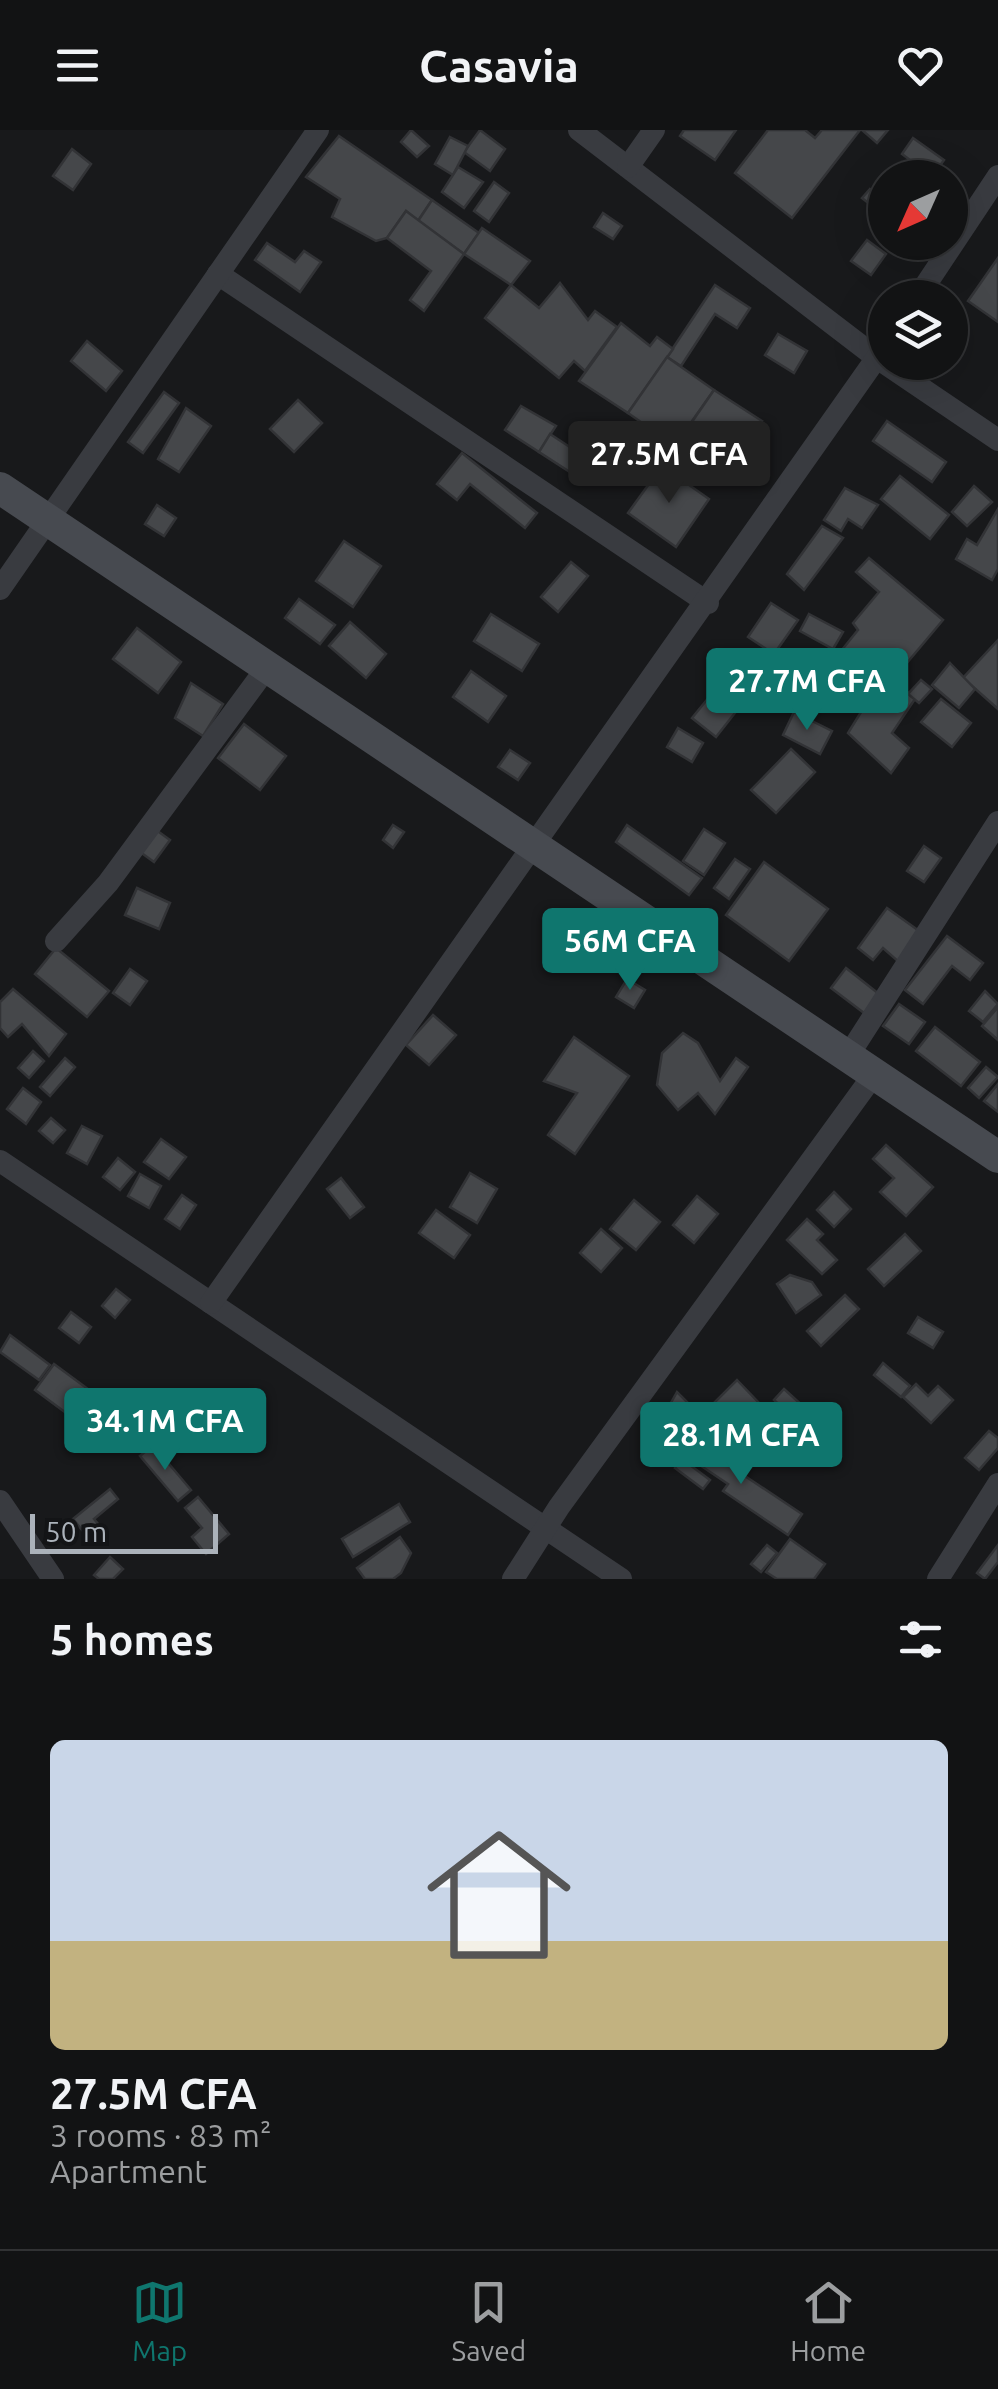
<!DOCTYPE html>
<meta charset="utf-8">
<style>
:root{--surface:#121314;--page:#1b1c1d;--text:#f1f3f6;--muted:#9c9ea0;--line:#313234;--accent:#0f766e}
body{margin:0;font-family:Ubuntu,sans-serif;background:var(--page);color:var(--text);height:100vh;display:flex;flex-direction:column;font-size:38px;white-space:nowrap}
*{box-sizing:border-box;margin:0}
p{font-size:32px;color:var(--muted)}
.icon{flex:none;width:55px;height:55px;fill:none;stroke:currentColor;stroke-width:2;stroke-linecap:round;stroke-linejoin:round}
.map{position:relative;height:1449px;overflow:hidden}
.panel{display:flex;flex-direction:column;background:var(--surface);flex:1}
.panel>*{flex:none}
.needle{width:65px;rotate:225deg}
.fabs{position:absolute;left:868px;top:30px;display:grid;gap:20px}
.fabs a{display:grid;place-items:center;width:100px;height:100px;border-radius:50%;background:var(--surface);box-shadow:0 10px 40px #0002,0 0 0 2px var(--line);font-size:50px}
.scale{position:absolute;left:30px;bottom:25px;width:188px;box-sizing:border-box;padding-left:10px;border:5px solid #abb2ba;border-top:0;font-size:28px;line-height:35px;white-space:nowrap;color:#abb2ba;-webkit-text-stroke:8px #131416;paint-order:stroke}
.price{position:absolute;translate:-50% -85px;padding:0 22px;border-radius:10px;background:var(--accent);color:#fff;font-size:32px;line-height:65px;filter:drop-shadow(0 2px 5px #0008)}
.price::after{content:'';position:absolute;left:50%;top:60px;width:30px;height:22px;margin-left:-15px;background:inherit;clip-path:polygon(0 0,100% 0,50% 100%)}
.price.on{background:#222;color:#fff}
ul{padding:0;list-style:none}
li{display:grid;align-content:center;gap:20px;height:530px;padding:0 50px}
li span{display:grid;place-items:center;height:310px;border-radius:15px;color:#555}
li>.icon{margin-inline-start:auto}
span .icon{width:180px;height:180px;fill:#fffc;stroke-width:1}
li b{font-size:42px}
h2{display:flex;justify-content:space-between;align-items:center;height:120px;padding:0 50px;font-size:42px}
header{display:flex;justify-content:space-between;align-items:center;height:130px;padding:0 50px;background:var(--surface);font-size:45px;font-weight:600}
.menu{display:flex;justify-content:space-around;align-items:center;height:140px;border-top:2px solid var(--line);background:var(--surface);font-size:28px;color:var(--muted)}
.menu a{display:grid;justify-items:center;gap:5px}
.menu .on{color:var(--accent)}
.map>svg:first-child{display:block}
.building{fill:#45474a;stroke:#323336;stroke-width:2.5}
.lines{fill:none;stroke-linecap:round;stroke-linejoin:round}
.minor{stroke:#393b40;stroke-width:22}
.secondary{stroke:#474a50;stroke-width:32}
</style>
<header><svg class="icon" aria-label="menu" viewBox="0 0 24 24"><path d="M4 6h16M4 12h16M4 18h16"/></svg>Casavia<svg class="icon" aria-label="heart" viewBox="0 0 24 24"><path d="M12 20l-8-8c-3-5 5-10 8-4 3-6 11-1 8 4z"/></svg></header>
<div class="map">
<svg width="998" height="1449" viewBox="0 0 998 1449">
<rect width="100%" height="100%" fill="#18191b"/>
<g class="building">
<path d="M411 0 429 16 417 27 401 12Z"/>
<path d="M480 0 505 19 490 41 464 22Z"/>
<path d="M684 0H736L715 30 680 6Z"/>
<path d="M768 0H805L815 8 822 0H860L792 88 735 43Z"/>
<path d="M862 0H888L877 13Z"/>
<path d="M339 6 432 70 418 91 406 81 387 108 376 111 332 87 340 69 306 47Z"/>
<path d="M450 7 468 16 453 45 435 34Z"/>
<path d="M913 8 944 30 931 48H910L918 36 902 24Z"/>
<path d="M72 19 91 34 73 60 53 46Z"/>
<path d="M458 37 483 52 464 78 442 62Z"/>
<path d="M494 52 509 63 489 92 474 81Z"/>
<path d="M870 59 885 70V86L862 68Z"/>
<path d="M432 70 479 103 464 124 418 91Z"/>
<path d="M406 81 464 124 424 181 410 170 431 141 387 108Z"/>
<path d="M603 83 622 96 613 109 594 97Z"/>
<path d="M482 98 530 131 511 155 464 124Z"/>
<path d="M867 110 886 124 871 145 851 131Z"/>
<path d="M267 113 295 132 304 121 321 132 300 162 255 130Z"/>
<path d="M998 128V192L968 171Z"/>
<path d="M560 153 588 190 595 181 617 197 585 241 574 231 559 248 485 188 511 155 539 178Z"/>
<path d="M715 155 750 178 737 198 715 184 681 236 667 227Z"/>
<path d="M621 193 650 216 657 207 673 219 628 283 579 251Z"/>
<path d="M778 204 807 221 794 243 765 225Z"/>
<path d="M87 211 122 241 106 261 71 231Z"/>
<path d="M667 227 714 260 666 328 656 321 665 309 628 283Z"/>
<path d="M714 260 762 291 742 317 732 312 712 342 676 315Z"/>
<path d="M164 262 179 273 143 323 128 312Z"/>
<path d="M298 270 322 293 294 322 270 299Z"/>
<path d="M521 276 556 296 539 322 505 300Z"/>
<path d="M186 278 211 296 179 342 158 329Z"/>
<path d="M887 291 946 332 932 352 873 311Z"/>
<path d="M550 304 585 327 573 344 539 322Z"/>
<path d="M462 323 537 383 525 398 470 354 457 370 437 354Z"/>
<path d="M662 336 709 369 676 417 628 383Z"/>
<path d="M900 346 949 385 930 409 881 369Z"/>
<path d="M974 356 992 372 967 396 952 382Z"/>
<path d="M845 358 878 375 862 398 848 389 841 401 824 390Z"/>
<path d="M157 375 176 388 164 406 145 394Z"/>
<path d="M998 379V439L992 450 956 429 967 409 977 415Z"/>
<path d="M822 396 843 408 804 460 787 444Z"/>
<path d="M344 411 381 436 353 477 316 451Z"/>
<path d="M869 428 943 490 885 559 841 521 858 500 853 493 879 462 856 442Z"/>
<path d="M571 432 588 446 558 482 541 467Z"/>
<path d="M299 469 335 495 320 514 285 488Z"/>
<path d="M771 473 798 490 774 524 748 507Z"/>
<path d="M491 484 539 514 522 541 474 511Z"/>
<path d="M809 484 843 502 833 519 800 501Z"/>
<path d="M350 492 386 524 366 548 329 516Z"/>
<path d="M137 498 181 532 158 563 113 529Z"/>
<path d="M998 510V579L963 548Z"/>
<path d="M950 533 975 559 959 578 932 555Z"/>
<path d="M471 541 506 566 488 592 453 567Z"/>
<path d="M893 549 915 569 892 603 909 618 891 643 848 603 879 553 885 559Z"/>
<path d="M921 550 932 559 919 573 908 564Z"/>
<path d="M191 553 223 574 203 606 175 588Z"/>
<path d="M719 555 742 574 716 607 692 588Z"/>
<path d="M941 569 971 593 952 617 921 592Z"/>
<path d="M794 582 832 601 820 624 783 605Z"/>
<path d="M244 594 286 626 260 660 218 628Z"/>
<path d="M678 598 703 613 692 632 667 617Z"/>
<path d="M791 619 815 642 776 683 751 660Z"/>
<path d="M510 620 530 633 518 650 498 637Z"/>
<path d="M393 695 404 702 393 718 383 710Z"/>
<path d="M627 695 702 748 689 765 616 712Z"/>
<path d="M152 697 170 710 154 732 136 719Z"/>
<path d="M704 699 725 713 704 745 683 731Z"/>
<path d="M924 716 941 728 924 752 907 741Z"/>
<path d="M735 729 750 739 729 769 714 758Z"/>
<path d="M764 732 828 779 789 831 726 785Z"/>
<path d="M137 758 170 773 159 799 125 785Z"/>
<path d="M887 778 922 803 900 833 883 818 873 830 858 818Z"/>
<path d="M947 806 983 833 970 850 952 836 923 874 905 860Z"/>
<path d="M56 818 109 861 87 887 35 844Z"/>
<path d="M846 838 879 864 864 883 831 858Z"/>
<path d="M130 839 147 851 130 875 113 863Z"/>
<path d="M627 849 645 860 634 878 616 867Z"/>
<path d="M13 859 66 904 49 926 22 894 8 907 0 898V872Z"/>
<path d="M985 861 998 874 983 892 969 881Z"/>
<path d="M899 874 925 892 909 914 883 896Z"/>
<path d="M998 877V910L982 896Z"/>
<path d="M433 885 456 905 429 935 406 915Z"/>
<path d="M935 897 980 932 961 956 916 921Z"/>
<path d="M683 903 698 913 720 951 736 928 748 937 715 984 698 963 678 980 657 955 662 923Z"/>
<path d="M574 907 629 946 575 1024 548 1005 577 963 544 951Z"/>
<path d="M33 921 44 931 29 948 18 938Z"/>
<path d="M65 928 75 937 50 966 40 957Z"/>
<path d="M986 937 998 947 979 968 968 958Z"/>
<path d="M998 954V982L984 971Z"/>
<path d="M23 958 41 972 26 994 7 979Z"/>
<path d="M51 988 65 1000 53 1013 39 1001Z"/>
<path d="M82 996 102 1006 87 1034 67 1023Z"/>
<path d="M161 1009 186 1027 169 1049 144 1032Z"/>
<path d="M886 1015 933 1057 906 1086 880 1062 894 1048 873 1029Z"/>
<path d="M118 1028 135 1042 120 1060 103 1047Z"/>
<path d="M470 1043 497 1059 477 1093 450 1077Z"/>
<path d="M140 1044 161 1056 149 1078 128 1066Z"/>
<path d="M341 1048 364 1077 350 1088 327 1059Z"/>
<path d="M834 1062 851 1079 834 1097 817 1080Z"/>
<path d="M182 1065 196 1075 180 1099 165 1089Z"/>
<path d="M697 1066 718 1084 694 1113 673 1095Z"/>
<path d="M634 1070 660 1092 636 1120 610 1099Z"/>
<path d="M436 1080 470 1105 454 1128 419 1103Z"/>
<path d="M807 1089 823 1104 817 1110 837 1130 822 1144 787 1110Z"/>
<path d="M601 1099 622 1118 601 1142 580 1123Z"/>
<path d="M905 1104 921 1121 884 1156 868 1139Z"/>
<path d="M790 1145 812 1152 821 1165 796 1183 777 1154Z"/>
<path d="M116 1159 130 1170 115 1188 102 1176Z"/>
<path d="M845 1165 859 1179 821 1216 807 1201Z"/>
<path d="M71 1182 91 1197 79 1213 59 1198Z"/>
<path d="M918 1187 943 1202 933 1218 908 1203Z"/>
<path d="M10 1205 50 1235 39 1250 0 1222Z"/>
<path d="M883 1233 910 1256 901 1267 874 1245Z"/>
<path d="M54 1234 100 1268 81 1294 35 1260Z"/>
<path d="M737 1250 759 1273 714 1318 663 1287 677 1262 701 1286Z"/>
<path d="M916 1254 928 1266 938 1256 953 1270 931 1293 903 1267Z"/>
<path d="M784 1259 835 1305 824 1316 774 1270Z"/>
<path d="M799 1297 821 1316 806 1333 785 1312Z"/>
<path d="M989 1301 998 1308V1318L979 1340 965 1328Z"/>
<path d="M679 1302 802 1384 788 1405 723 1361 728 1354 670 1315Z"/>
<path d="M153 1315 191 1360 178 1371 140 1326Z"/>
<path d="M682 1329 710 1350 703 1359 675 1338Z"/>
<path d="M110 1359 118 1369 94 1389 104 1401 91 1411 73 1389Z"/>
<path d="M198 1367 229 1404 206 1424 192 1407 202 1398 185 1378Z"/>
<path d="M399 1374 410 1392 353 1427 342 1409Z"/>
<path d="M400 1407 411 1423 401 1443 393 1449H365L357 1438Z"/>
<path d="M790 1409 825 1434 814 1449H777L766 1442Z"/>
<path d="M767 1415 777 1423 761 1442 751 1434Z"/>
<path d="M998 1415V1432L985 1449 977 1443Z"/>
<path d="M110 1427 123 1439 113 1449H99L94 1445Z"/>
</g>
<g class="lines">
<g class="minor">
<path d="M579 0 877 228 998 310"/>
<path d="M628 37 654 0"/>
<path d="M218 144 708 473"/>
<path d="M917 168 998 46"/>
<path d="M0 459 318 0"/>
<path d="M56 811 108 753 268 536"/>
<path d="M848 926 998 692"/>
<path d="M0 1031 621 1449"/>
<path d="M211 1173 885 216"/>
<path d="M0 1371 53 1449"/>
<path d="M513 1449 559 1377 875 943"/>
<path d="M938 1449 998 1354"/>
</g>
<path class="secondary" d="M0 358 998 1027"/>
</g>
</svg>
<div class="fabs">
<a><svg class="needle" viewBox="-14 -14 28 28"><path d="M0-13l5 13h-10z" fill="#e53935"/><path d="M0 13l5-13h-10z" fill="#9c9ea0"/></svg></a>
<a><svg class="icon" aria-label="layers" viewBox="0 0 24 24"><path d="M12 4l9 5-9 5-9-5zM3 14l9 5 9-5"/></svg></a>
</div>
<div class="scale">50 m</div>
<b class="price on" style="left:669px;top:376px">27.5M CFA</b>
<b class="price" style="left:807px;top:603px">27.7M CFA</b>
<b class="price" style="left:630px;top:863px">56M CFA</b>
<b class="price" style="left:165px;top:1343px">34.1M CFA</b>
<b class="price" style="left:741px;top:1357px">28.1M CFA</b>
</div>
<section class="panel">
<h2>5 homes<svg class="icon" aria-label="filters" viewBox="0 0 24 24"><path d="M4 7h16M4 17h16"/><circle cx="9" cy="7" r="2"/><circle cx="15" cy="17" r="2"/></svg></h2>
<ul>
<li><span style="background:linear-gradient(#c9d6e8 65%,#c2b280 0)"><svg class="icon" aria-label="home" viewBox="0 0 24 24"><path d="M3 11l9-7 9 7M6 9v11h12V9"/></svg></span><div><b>27.5M CFA</b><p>3 rooms · 83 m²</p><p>Apartment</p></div></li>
</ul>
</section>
<nav class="menu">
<a class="on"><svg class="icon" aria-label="map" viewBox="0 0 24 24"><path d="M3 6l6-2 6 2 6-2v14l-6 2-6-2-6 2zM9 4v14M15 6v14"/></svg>Map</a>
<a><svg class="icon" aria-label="saved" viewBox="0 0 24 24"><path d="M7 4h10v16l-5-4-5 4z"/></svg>Saved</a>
<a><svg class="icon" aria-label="home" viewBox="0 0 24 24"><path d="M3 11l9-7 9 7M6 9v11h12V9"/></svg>Home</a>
</nav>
